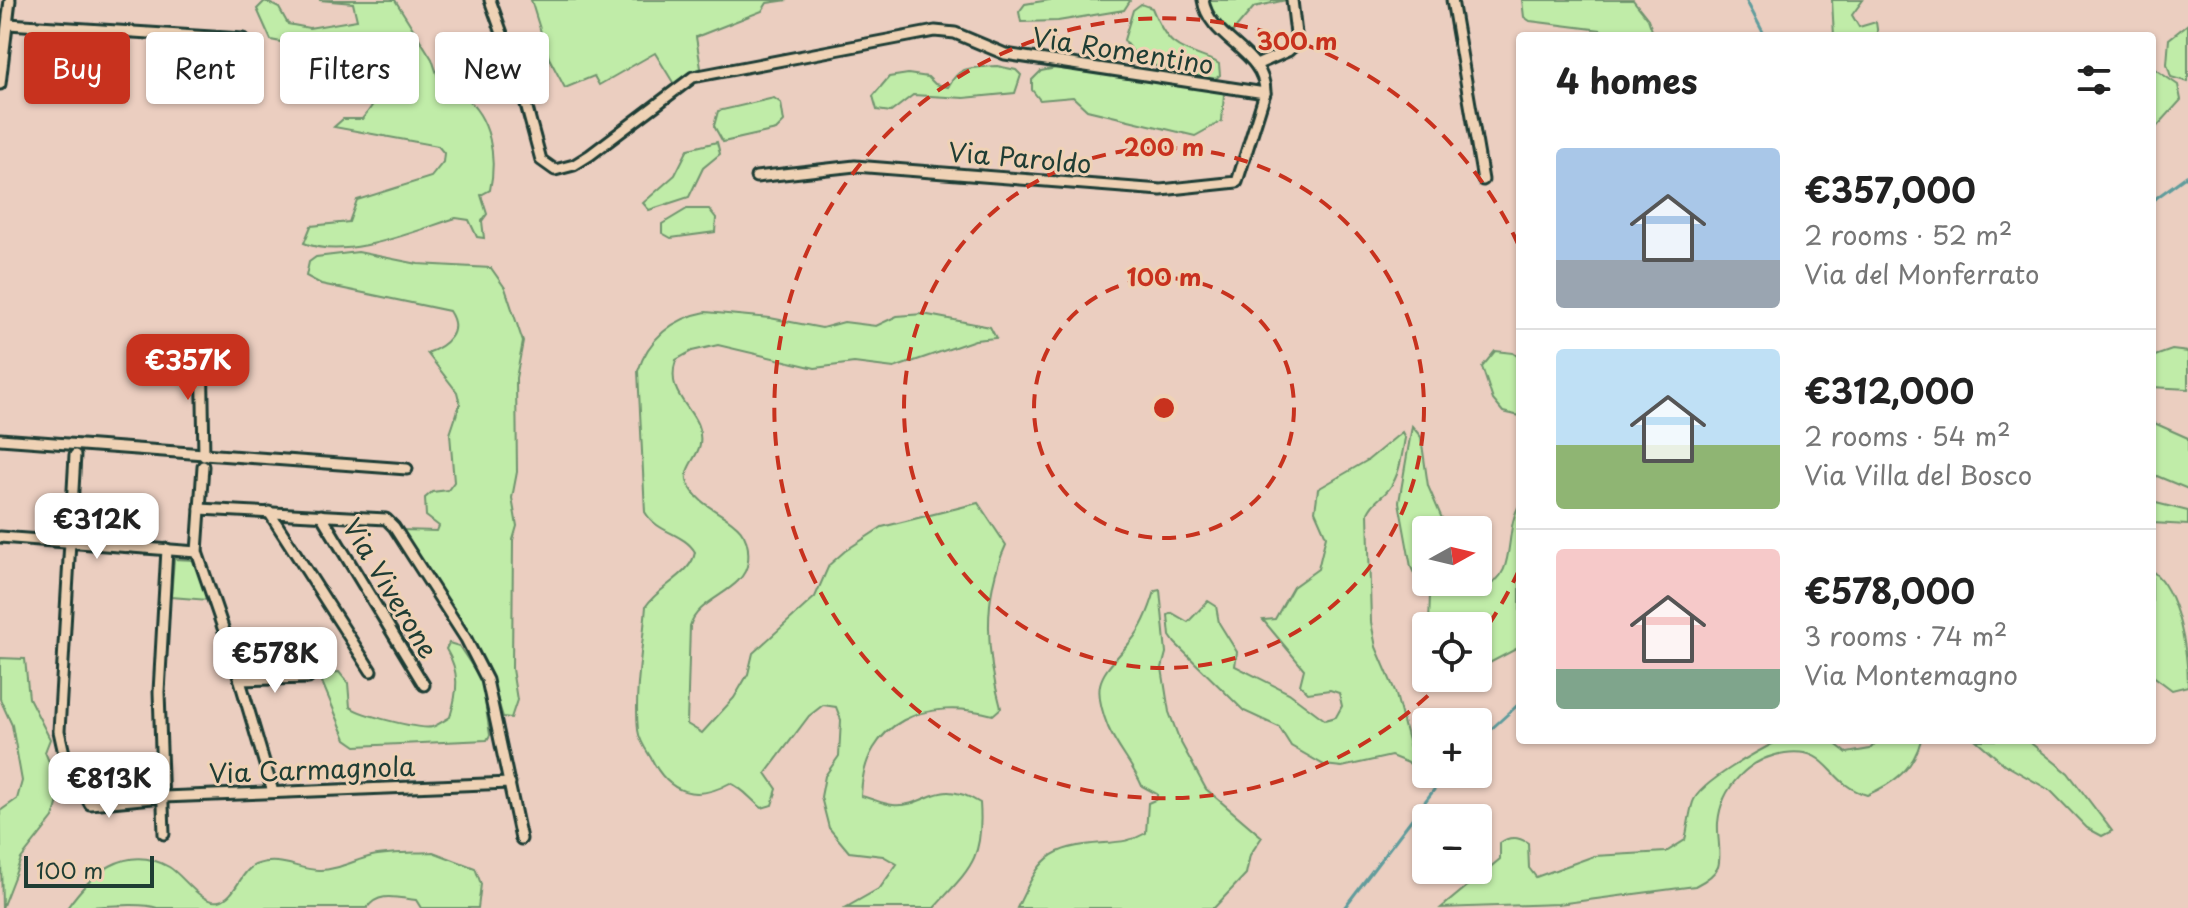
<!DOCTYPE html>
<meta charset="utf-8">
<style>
:root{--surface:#fff;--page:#f2f2f2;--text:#222;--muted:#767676;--line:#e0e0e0;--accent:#c8321e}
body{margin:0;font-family:"Playpen Sans",sans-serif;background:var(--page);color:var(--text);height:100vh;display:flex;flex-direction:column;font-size:30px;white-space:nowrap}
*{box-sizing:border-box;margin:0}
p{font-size:26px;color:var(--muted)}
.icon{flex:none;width:44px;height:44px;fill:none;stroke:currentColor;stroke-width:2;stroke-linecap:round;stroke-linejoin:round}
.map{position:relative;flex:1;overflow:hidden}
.details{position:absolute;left:1516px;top:32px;width:640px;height:712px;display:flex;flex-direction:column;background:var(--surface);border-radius:8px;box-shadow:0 2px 6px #0004}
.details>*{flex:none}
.guide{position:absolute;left:24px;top:32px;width:760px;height:72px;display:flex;gap:16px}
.needle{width:52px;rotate:82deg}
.fabs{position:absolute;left:1412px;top:516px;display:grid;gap:16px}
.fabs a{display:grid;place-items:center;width:80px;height:80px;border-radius:8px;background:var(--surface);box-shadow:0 2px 6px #0004;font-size:40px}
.scale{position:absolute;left:24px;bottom:20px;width:130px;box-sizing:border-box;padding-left:8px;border:4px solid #1f3d34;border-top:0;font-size:22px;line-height:28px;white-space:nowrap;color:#1f3d34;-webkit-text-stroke:6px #efd2b5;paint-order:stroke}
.price{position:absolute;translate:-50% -68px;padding:0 18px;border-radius:16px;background:#fff;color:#222;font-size:26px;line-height:52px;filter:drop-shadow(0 2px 4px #0008)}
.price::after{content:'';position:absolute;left:50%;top:48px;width:24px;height:18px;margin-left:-12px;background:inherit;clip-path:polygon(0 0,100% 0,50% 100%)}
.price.active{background:var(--accent);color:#fff}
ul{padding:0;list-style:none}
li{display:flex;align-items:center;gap:24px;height:200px;padding:0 40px}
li+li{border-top:2px solid var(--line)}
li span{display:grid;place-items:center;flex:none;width:224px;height:160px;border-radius:8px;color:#555}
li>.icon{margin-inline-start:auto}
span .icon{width:96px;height:96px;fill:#fffc;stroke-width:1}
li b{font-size:34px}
h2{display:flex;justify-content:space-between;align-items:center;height:96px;padding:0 40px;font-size:34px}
.chip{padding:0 28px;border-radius:8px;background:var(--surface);box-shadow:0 2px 6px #0004;font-size:28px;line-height:72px}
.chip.active{background:var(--accent);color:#fff}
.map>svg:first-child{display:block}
.green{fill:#c0eca8;stroke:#70946e;stroke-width:2}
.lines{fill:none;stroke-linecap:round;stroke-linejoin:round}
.stream{stroke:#609c9c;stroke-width:3}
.minor-casing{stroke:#1f3d34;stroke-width:15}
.minor{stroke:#efd2b5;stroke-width:9}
.ring{fill:none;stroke:#c8321e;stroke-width:4;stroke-dasharray:14 10}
.labels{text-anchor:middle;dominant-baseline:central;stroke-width:6;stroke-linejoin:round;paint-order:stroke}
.street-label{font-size:26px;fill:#1f3d34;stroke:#efd2b5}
.centre{fill:#c8321e;stroke:#efd2b5;stroke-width:4}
.ring-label{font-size:24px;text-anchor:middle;font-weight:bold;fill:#c8321e;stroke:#efd2b5;stroke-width:6;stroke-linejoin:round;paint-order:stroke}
</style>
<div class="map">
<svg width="2188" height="908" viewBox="0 0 2188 908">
<rect width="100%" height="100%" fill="#ebcec0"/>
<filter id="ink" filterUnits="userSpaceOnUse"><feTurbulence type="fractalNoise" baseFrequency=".0125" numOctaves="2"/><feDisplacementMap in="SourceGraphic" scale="16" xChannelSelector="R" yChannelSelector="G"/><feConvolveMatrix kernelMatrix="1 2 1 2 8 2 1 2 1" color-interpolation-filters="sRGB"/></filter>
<g filter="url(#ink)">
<g class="green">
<path d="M319 0H395L432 59 445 98 463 96C491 117 497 158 490 190L481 195 487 214 482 221 484 238 477 237 469 220 456 218C414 231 346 261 304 243L311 226 349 222 357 200 431 177 443 162 444 153 438 146 334 127 343 119H362C378 100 385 87 382 62L271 40 257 9 265 1 279 8 288 24 309 28 357 20 353 3Z"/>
<path d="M531 0H788L767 3 762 11 696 37 701 68 674 84 655 53 599 85 594 76 565 88 549 58Z"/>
<path d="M1049 0H1129L1130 1 1124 10 1058 21 1021 22 1019 12 1025 4Z"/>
<path d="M1208 0H1286L1254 7 1231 34 1212 14Z"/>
<path d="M1522 0H1633L1648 19 1654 36H1611L1601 30 1530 21 1524 17Z"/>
<path d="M1832 0H1863L1852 15 1859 27 1876 22 1878 36H1834Z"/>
<path d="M1141 4 1152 8C1168 47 1176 47 1214 61L1219 64 1220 75 1214 80C1184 74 1141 70 1124 40L1133 10Z"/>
<path d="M2188 24V82L2171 77 2167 64 2169 39Z"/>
<path d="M997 66 1016 70 1021 75 1015 93 964 98 913 95 891 112 877 110 873 96 889 77 908 74 928 77 935 84 948 87C960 64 974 68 997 66Z"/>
<path d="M2152 67 2178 85 2181 100 2152 132Z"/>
<path d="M1056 68 1219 91 1224 94 1222 121 1195 136 1087 110 1073 97 1040 100 1032 90V80L1041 71Z"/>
<path d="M774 98 781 103 784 122 776 130 723 142 714 126 718 111Z"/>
<path d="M717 142 720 154 703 168 689 197 649 210 643 203 675 175 688 149Z"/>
<path d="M687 209H709L716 218 715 232 671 238 662 233V224Z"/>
<path d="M358 252 418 264 491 268 505 288 523 342 516 378 517 472 512 498 517 526 513 540 512 669 517 700 511 718 503 717 487 666 402 530 437 531 439 526 426 516 425 498 432 492 448 490 454 482 450 434 460 404 457 392 427 353C447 346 463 332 449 311L321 284 306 276 309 262 316 257Z"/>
<path d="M706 312 770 318 822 328 844 322 876 326 897 316 923 314 990 327 996 338 975 340 894 368 854 363 815 368 718 345 692 351 676 360C663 400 705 410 700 444 698 458 682 468 688 483 703 518 753 513 748 561 745 592 698 597 690 626L687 724 702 733 734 698 748 674 753 653 815 597 829 565 845 551 882 527 978 503 1006 545C982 597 986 654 1001 708L993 715C928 697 863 720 861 796 871 798 883 804 893 805 928 808 936 776 980 803 984 860 970 868 934 908H845L880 888 897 864 883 856 849 852 829 828 821 797 825 776 839 756 841 720 836 707 823 705 809 716 766 773 777 789 772 805 762 808C750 799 743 788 730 783 696 802 669 794 651 758 646 750 639 740 638 730 634 691 643 646 646 606 659 586 692 574 695 552 684 533 657 533 645 512L638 371C648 339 673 318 706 312Z"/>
<path d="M2172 350 2188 352V389L2152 387V357Z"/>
<path d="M1495 351 1513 353 1520 358V416L1503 412 1493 400 1482 367Z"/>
<path d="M2152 422 2188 438V489L2152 474Z"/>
<path d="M1412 426 1421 437 1428 486 1447 530H1426V582H1473L1484 587C1518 578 1503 530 1520 504V647L1478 669V626H1429L1430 593 1420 586 1411 567 1399 502Z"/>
<path d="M1402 432 1405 438C1402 454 1400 475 1389 489 1381 499 1374 500 1368 513L1371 622 1376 647 1395 691 1410 748 1421 762 1416 766 1391 756 1342 767 1324 765 1291 746 1279 727 1244 711 1175 643 1170 636 1168 615 1172 613 1188 622 1208 601 1216 606 1219 623 1237 652 1235 666 1289 693 1325 720 1336 717 1342 706 1339 693 1330 690 1308 693 1300 685 1304 669 1263 620 1275 619 1293 587 1318 569 1326 536 1315 511 1318 489 1368 460Z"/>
<path d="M2152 502 2188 511V525L2152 523Z"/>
<path d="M174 559 194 560 208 600 171 597Z"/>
<path d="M2152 571C2179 591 2188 654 2188 686L2172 690 2152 675Z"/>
<path d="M1160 590 1166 653 1162 668 1169 712 1180 741 1206 789 1262 837 1250 855 1246 874 1214 908H1017C1041 857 1047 847 1104 843 1121 842 1132 841 1146 833L1148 803 1157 799V794L1142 786C1133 765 1117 748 1108 727 1089 679 1103 675 1131 641 1143 627 1150 608 1155 591Z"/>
<path d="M449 643 459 646 482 681 490 735 487 740 356 746 346 739 322 682 331 673 339 672 348 683 350 707C361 715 421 730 432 727 438 725 445 720 450 717 458 691 460 672 446 649Z"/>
<path d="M0 658 25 659 29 698 50 739 45 752 61 791 53 818 21 859 2 908 0 811 17 799 22 781 12 725 0 699Z"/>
<path d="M1780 740H1830L1847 753 1870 749 1878 740H1921C1913 770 1894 783 1867 795 1825 783 1833 747 1785 753 1749 758 1721 787 1718 823 1717 837 1722 854 1718 867 1714 876 1703 882 1695 886L1558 904 1441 908 1500 859V843C1509 836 1519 837 1528 843L1529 868 1536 877 1594 856 1666 852 1685 840C1688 828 1689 814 1693 802 1700 782 1760 750 1780 740Z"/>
<path d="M1976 740H2027L2068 773 2112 831 2102 836 2087 828 2051 791 2004 764Z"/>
<path d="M433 852 475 868 481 884 478 908H421L416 900C397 898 379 891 367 908H157C141 901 90 908 67 908 90 875 126 842 169 867 183 875 201 905 219 901 237 897 240 869 258 864 280 857 297 869 318 870 335 871 355 860 372 856 391 852 413 853 433 852Z"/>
</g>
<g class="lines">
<g class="stream">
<path d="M1746 0 1765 36"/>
<path d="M2152 201 2188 175"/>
<path d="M1478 741 1520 703"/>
<path d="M1344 908 1446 774"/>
</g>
<defs>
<g id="minor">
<path d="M490 0 521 86 541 160 555 170 574 165 590 155 693 77 935 31 955 33 1005 54 1265 93C1266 51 1209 40 1203 0"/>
<path d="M1452 0 1483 180"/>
<path d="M8 24 243 39"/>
<path d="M1256 65 1288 51 1297 43 1292 0"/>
<path d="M0 84 10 0"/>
<path d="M756 177 855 166 1161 190 1237 182 1265 93"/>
<path d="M202 347 204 456"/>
<path d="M0 439 407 469"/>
<path d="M75 455 59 731 65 758 90 804 163 797 510 783"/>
<path d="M203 466 197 552 233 657 273 792"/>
<path d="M200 509 386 519 394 527 466 639 487 680 521 839"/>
<path d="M269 512 371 671"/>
<path d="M321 515 424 685"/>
<path d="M0 537 197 552"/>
<path d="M240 680 308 678"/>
<path d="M164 834 159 692 167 549"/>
</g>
</defs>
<use href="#minor" class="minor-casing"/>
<use href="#minor" class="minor"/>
</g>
</g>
<g class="ring">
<circle cx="1164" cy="408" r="130"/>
<circle cx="1164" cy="408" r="260"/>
<path d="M1519 570A390 390 0 0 1 1480 637M1445 679A390 390 0 1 1 1519 246"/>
</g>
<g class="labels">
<g class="street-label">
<text transform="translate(1123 50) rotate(9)">Via Romentino</text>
<text transform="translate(1020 157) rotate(5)">Via Paroldo</text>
<text transform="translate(391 588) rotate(59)">Via Viverone</text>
<text transform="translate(312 769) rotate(-2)">Via Carmagnola</text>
</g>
</g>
<circle cx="1164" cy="408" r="12" class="centre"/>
<g class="ring-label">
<text x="1297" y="50">300 m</text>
<text x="1164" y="156">200 m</text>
<text x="1164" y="286">100 m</text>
</g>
</svg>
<div class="fabs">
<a><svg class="needle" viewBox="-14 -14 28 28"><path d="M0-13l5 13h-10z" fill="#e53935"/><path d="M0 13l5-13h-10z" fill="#767676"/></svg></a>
<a><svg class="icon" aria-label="locate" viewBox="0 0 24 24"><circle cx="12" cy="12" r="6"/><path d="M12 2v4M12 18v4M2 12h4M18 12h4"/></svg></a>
<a>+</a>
<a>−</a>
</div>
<div class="scale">100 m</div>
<b class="price active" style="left:188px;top:402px">€357K</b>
<b class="price" style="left:97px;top:561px">€312K</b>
<b class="price" style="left:275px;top:695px">€578K</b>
<b class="price" style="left:109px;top:820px">€813K</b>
<div class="guide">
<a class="chip active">Buy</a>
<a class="chip">Rent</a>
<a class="chip">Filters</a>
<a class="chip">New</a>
</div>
<section class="details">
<h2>4 homes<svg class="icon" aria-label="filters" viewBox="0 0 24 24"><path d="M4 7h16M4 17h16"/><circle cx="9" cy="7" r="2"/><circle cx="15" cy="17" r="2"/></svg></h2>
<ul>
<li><span style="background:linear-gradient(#a9c7e8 70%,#9aa5b1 0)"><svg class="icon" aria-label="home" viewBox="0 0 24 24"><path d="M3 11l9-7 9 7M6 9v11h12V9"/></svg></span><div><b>€357,000</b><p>2 rooms · 52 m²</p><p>Via del Monferrato</p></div></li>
<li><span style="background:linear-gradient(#bfe0f5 60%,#8fb573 0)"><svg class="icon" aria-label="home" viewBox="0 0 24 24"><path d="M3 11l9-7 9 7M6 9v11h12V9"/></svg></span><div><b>€312,000</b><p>2 rooms · 54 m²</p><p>Via Villa del Bosco</p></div></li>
<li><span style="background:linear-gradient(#f6c9c9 75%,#7fa58c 0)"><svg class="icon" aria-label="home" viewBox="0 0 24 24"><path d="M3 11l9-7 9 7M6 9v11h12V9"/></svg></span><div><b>€578,000</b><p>3 rooms · 74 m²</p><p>Via Montemagno</p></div></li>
</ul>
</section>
</div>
